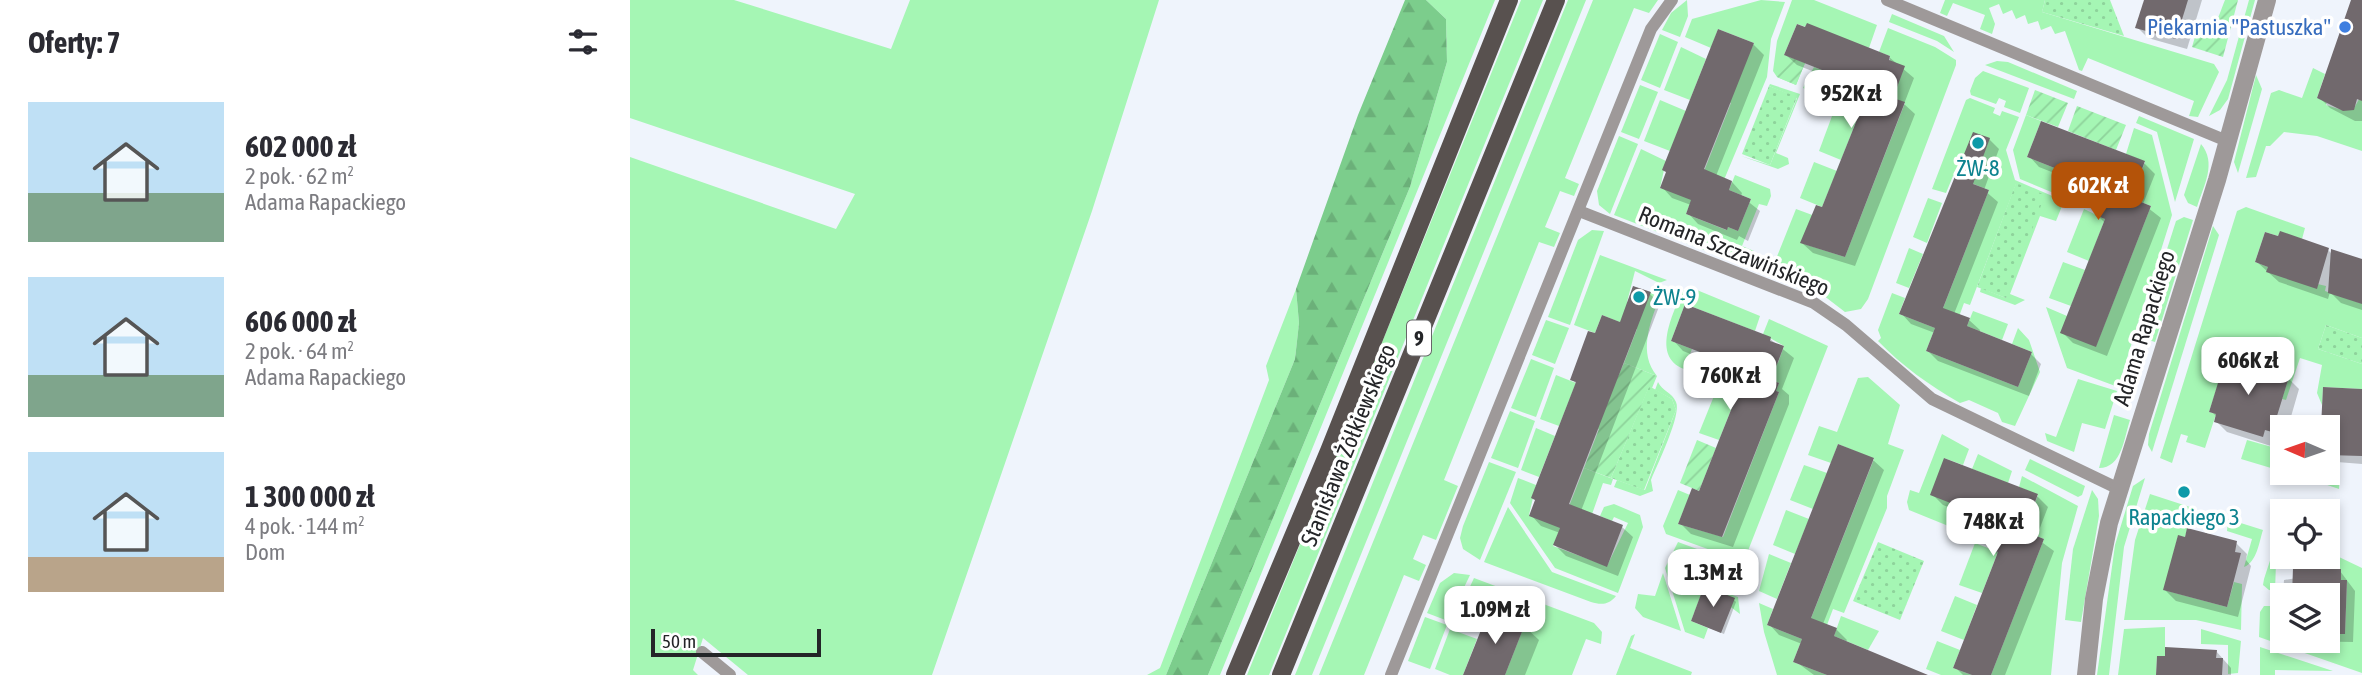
<!DOCTYPE html>
<html lang="pl">
<meta charset="utf-8">
<style>
:root{--surface:#fff;--page:#f2f2f3;--text:#2b2b33;--muted:#7c7c81;--accent:#b45309}
body{margin:0;font-family:"Asap Condensed",sans-serif;background:var(--page);color:var(--text);height:100vh;display:flex;flex-direction:column;font-size:26px;white-space:nowrap}
*{box-sizing:border-box;margin:0}
p{font-size:23px;color:var(--muted)}
.icon{flex:none;width:38px;height:38px;fill:none;stroke:currentColor;stroke-width:2;stroke-linecap:round;stroke-linejoin:round}
.map{position:relative;flex:1;overflow:hidden}
.details{display:flex;flex-direction:column;background:var(--surface);width:630px}
.details>*{flex:none}
.needle{width:46px;rotate:272deg}
.tools{position:absolute;left:1640px;top:415px;display:grid;gap:14px}
.tools a{display:grid;place-items:center;width:70px;height:70px;border-radius:0px;background:var(--surface);box-shadow:0 4px 10px #0003;font-size:35px}
.scale{position:absolute;left:21px;bottom:18px;width:170px;box-sizing:border-box;padding-left:7px;border:4px solid #242528;border-top:0;font-size:19px;line-height:24px;white-space:nowrap;color:#242528;-webkit-text-stroke:5px #fff;paint-order:stroke}
.price{position:absolute;translate:-50% -60px;padding:0 16px;border-radius:14px;background:#fff;color:#222;font-size:23px;line-height:46px;filter:drop-shadow(0 2px 4px #0008)}
.price::after{content:'';position:absolute;left:50%;top:42px;width:21px;height:16px;margin-left:-10px;background:inherit;clip-path:polygon(0 0,100% 0,50% 100%)}
.price.selected{background:var(--accent);color:#fff}
ul{padding:0;list-style:none}
li{display:flex;align-items:center;gap:21px;height:175px;padding:0 28px}
li span{display:grid;place-items:center;flex:none;width:196px;height:140px;border-radius:0px;color:#555}
li>.icon{margin-inline-start:auto}
span .icon{width:84px;height:84px;fill:#fffc;stroke-width:1}
li b{font-size:30px}
h2{display:flex;justify-content:space-between;align-items:center;height:84px;padding:0 28px;font-size:30px}
main{display:flex;flex:1;min-height:0}
.map>svg:first-child{display:block}
.grass{fill:#a5f6b4}
.forest{fill:url(#forest-firs)}
.park{fill:url(#park-dots)}
.garden{fill:url(#garden-furrows)}
.shadow{fill:#0003}
.building{fill:#71696d}
.lines{fill:none;stroke-linecap:round;stroke-linejoin:round}
.service{stroke:#9e9999;stroke-width:12}
.minor{stroke:#9e9999;stroke-width:18}
.primary{stroke:#58514f;stroke-width:18}
.shop-dot{fill:#3f7fe0;stroke:#fff;stroke-width:2.5}
.culture-dot{fill:#0f9aa8;stroke:#fff;stroke-width:2.5}
.labels{text-anchor:middle;dominant-baseline:central;stroke-width:7;stroke-linejoin:round;paint-order:stroke}
.shield{fill:#fff;stroke:#666668;stroke-width:2}
.shield-label{font-size:21px;font-weight:bold;fill:#242528}
.shop-label{font-size:23px;fill:#366cbe;stroke:#fff;text-anchor:end}
.culture-label{font-size:23px;fill:#0d838f;stroke:#fff}
.street-label{font-size:23px;fill:#242528;stroke:#fff}
</style>
<main>
<section class="details">
<h2>Oferty: 7<svg class="icon" aria-label="filters" viewBox="0 0 24 24"><path d="M4 7h16M4 17h16"/><circle cx="9" cy="7" r="2"/><circle cx="15" cy="17" r="2"/></svg></h2>
<ul>
<li><span style="background:linear-gradient(#bfe0f5 65%,#7fa58c 0)"><svg class="icon" aria-label="home" viewBox="0 0 24 24"><path d="M3 11l9-7 9 7M6 9v11h12V9"/></svg></span><div><b>602 000 zł</b><p>2 pok. · 62 m²</p><p>Adama Rapackiego</p></div></li>
<li><span style="background:linear-gradient(#bfe0f5 70%,#7fa58c 0)"><svg class="icon" aria-label="home" viewBox="0 0 24 24"><path d="M3 11l9-7 9 7M6 9v11h12V9"/></svg></span><div><b>606 000 zł</b><p>2 pok. · 64 m²</p><p>Adama Rapackiego</p></div></li>
<li><span style="background:linear-gradient(#bfe0f5 75%,#b9a48a 0)"><svg class="icon" aria-label="home" viewBox="0 0 24 24"><path d="M3 11l9-7 9 7M6 9v11h12V9"/></svg></span><div><b>1 300 000 zł</b><p>4 pok. · 144 m²</p><p>Dom</p></div></li>
</ul>
</section>
<div class="map">
<svg width="1732" height="675" viewBox="0 0 1732 675">
<defs>
<pattern id="forest-firs" width="22" height="20" patternUnits="userSpaceOnUse" patternTransform="scale(1.75)"><rect width="22" height="20" fill="#7ccd8c"/><path d="M5 1l3.5 6h-7zM16 11l3.5 6h-7z" fill="#6bb079"/></pattern>
<pattern id="park-dots" width="8" height="8" patternUnits="userSpaceOnUse" patternTransform="scale(1.75)"><rect width="8" height="8" fill="#a5f6b4"/><path d="M2 2h.1M6 6h.1" fill="none" stroke="#8ed39b" stroke-width="1.8" stroke-linecap="round"/></pattern>
<pattern id="garden-furrows" width="10" height="10" patternUnits="userSpaceOnUse" patternTransform="scale(1.75)"><rect width="10" height="10" fill="#a5f6b4"/><path d="M-1 1l2-2M0 10L10 0M9 11l2-2" fill="none" stroke="#8ed39b"/></pattern>
</defs>
<rect width="100%" height="100%" fill="#eff4fc"/>
<g class="grass">
<path d="M0 0H104L261 49 280 0H529L462 211 302 675H118L73 638 63 670 68 675H0V157L206 229 225 194 0 118Z"/>
<path d="M796 0H865L590 675H578L780 187 817 62 816 19Z"/>
<path d="M891 0H913L639 675H617Z"/>
<path d="M938 0H956L682 675H665Z"/>
<path d="M963 0H1028L1019 13 1004 8 935 178 949 184 944 196 930 191 915 227 930 233 924 247 909 242 814 480 828 486 806 540 793 535 783 559 796 565 789 581 774 575 734 675H689Z"/>
<path d="M1057 0 1058 16 1050 37 1032 30 1041 13Z"/>
<path d="M1131 0 1155 2 1141 39 1137 77 1091 187 1071 179 1101 103 1097 101 1124 43 1088 29 1081 48 1055 37 1062 19Z"/>
<path d="M1162 0H1184L1247 25 1239 48 1167 24 1154 55 1175 63 1166 85 1147 77 1143 71 1147 41Z"/>
<path d="M1315 0H1415L1412 12 1584 64 1589 72 1568 117 1559 116 1564 101 1458 58 1452 71 1449 70 1435 31 1425 34 1421 26 1411 30 1408 21 1398 24 1395 15 1386 19 1382 10 1373 14 1369 4 1359 8 1365 24 1362 34 1350 29 1355 15 1323 3 1317 16 1310 13Z"/>
<path d="M1619 0H1625L1598 99 1590 110 1579 116 1597 80Z"/>
<path d="M1262 14 1314 36 1324 52 1307 41 1259 22Z"/>
<path d="M1258 28 1305 47 1326 60V65L1238 299 1231 309 1215 312 1189 292 1151 274 1146 268V259L1166 209 1185 216 1171 243 1215 257 1275 103 1259 96 1260 56 1249 52Z"/>
<path d="M1030 34 1048 42 1030 88 1011 80Z"/>
<path d="M1051 47 1076 59 1060 100 1034 90Z"/>
<path d="M1367 61 1378 62 1447 91 1444 99 1355 65Z"/>
<path d="M1184 67 1239 88 1221 106 1173 88Z"/>
<path d="M1683 68 1695 74 1687 98 1697 101 1696 105 1712 110H1723L1732 94V151L1687 136 1654 132 1640 146H1636L1626 177 1616 178 1641 93 1649 90 1672 98Z"/>
<path d="M1353 71 1399 88 1390 113 1374 107 1376 101 1369 98 1366 104 1341 95 1340 91 1345 78Z"/>
<path d="M1626 75 1632 89 1608 173 1604 162Z"/>
<path d="M1140 84 1170 94 1146 153 1158 158 1159 164 1148 169 1111 156 1140 165 1167 98 1139 86Z"/>
<path d="M1010 85 1028 92 1009 139 991 132Z"/>
<path d="M1340 98 1365 108 1363 113 1370 116 1372 111 1389 117 1376 150 1385 180 1434 201 1426 221 1410 216 1380 294 1395 300 1385 305 1350 292 1351 288 1376 298 1386 184 1340 305 1334 303 1327 322 1310 316 1359 190 1323 176 1316 193 1302 189 1336 100Z"/>
<path d="M1030 100 1056 111 1040 151 1014 141Z"/>
<path d="M1205 108 1228 117 1211 160 1189 151Z"/>
<path d="M1396 115 1411 121 1397 157 1485 192 1468 206 1453 199 1450 204 1390 179 1383 150Z"/>
<path d="M1509 116 1564 139 1545 202 1527 132 1506 123Z"/>
<path d="M1504 128 1522 135 1542 215 1488 387 1437 368 1416 307 1437 316 1466 346 1521 206 1501 198 1515 162 1496 154Z"/>
<path d="M989 136 1008 144 980 214 969 205 967 191Z"/>
<path d="M1571 144C1587 163 1574 185 1567 207L1558 203 1554 195Z"/>
<path d="M1011 149 1036 161 1030 188 1063 196 1056 214 1096 230 1098 227 1108 231 1121 199 1099 190 1105 175 1140 189 1141 196 1137 206 1129 204 1112 246 1124 251V257L1105 262 984 215Z"/>
<path d="M1184 162 1207 171 1192 207 1170 198Z"/>
<path d="M1298 198 1312 203 1297 243 1283 237Z"/>
<path d="M1616 207 1675 228 1672 239 1650 232 1648 236 1635 232 1625 262 1638 267 1637 272 1696 286 1695 291 1730 303 1732 299V338L1696 325 1688 349 1732 364V389L1693 387 1692 405 1687 393 1692 365 1670 358 1656 400 1652 399 1659 377 1597 357 1579 412 1586 414 1575 448 1556 442 1558 436 1551 434 1542 463 1530 458 1607 211Z"/>
<path d="M1454 209 1475 219 1459 261 1437 252Z"/>
<path d="M1554 217 1563 220 1525 342 1509 337 1546 221Z"/>
<path d="M1583 226 1589 235 1522 452 1518 445 1519 434Z"/>
<path d="M962 230 974 231 940 325 918 317 948 240Z"/>
<path d="M1279 248 1293 254 1279 288 1266 283Z"/>
<path d="M970 255 1037 280 1029 283 1005 271 997 302 1021 292 1029 299C1020 323 1008 353 1027 376L994 363 1007 329 972 315 965 333 944 325Z"/>
<path d="M1433 262 1455 270 1441 306 1419 298Z"/>
<path d="M1062 288 1130 316 1125 331 1055 304 1041 341 1062 349 1054 369C1021 356 1043 315 1052 291Z"/>
<path d="M666 289 669 323 665 359 536 675H517L530 668 639 380 636 366Z"/>
<path d="M1262 293 1275 298 1269 314 1305 328 1296 351 1388 387 1402 352 1382 344 1388 328 1399 340 1410 372 1385 426 1372 422 1368 413 1339 400 1330 403C1299 385 1272 366 1248 341L1251 338 1248 330Z"/>
<path d="M1343 311 1378 324 1372 340 1337 326Z"/>
<path d="M1139 319 1198 346 1114 561H1111L1036 534 1033 526 1048 490 1060 495 1048 524 1093 537 1149 392 1146 391 1149 383 1136 378 1142 361 1148 363 1154 346 1133 334Z"/>
<path d="M916 320 939 328 925 364 902 355Z"/>
<path d="M901 359 924 368 906 417 881 408Z"/>
<path d="M926 375 946 383 929 426 910 419Z"/>
<path d="M1238 377 1270 405 1258 444 1274 450 1257 496V508L1214 613 1203 609 1194 633 1178 626 1244 459 1208 444 1201 463 1178 455 1189 426 1207 432 1228 378Z"/>
<path d="M1448 379 1487 391 1475 429 1452 423 1444 452 1417 441 1415 433 1426 437Z"/>
<path d="M1028 382C1032 391 1042 392 1046 402 1052 414 1027 465 1021 480L1023 491 1010 496 984 487 987 480 1015 490 1046 410 1042 399 1025 390Z"/>
<path d="M1086 391 1105 400 1089 440 1069 433Z"/>
<path d="M880 411 905 421 888 468 861 458Z"/>
<path d="M1484 415 1500 420C1494 438 1492 468 1469 468Z"/>
<path d="M1653 418 1658 427H1652L1651 471 1611 459 1617 440 1642 447Z"/>
<path d="M906 428 925 436 909 477 891 470Z"/>
<path d="M1312 434 1339 449 1333 465 1314 458 1378 525 1371 542 1345 532 1343 536 1279 510 1277 502 1280 490 1289 493Z"/>
<path d="M1348 454 1382 471 1378 483 1342 469Z"/>
<path d="M1400 459 1455 486 1452 495 1448 497 1395 470Z"/>
<path d="M1698 461H1710L1709 489 1668 475V473L1698 472Z"/>
<path d="M859 462 886 472 850 560 833 549 830 538 833 526Z"/>
<path d="M1174 465 1197 473 1183 509 1160 500Z"/>
<path d="M954 468 983 479 981 485 973 483 961 517 938 509Z"/>
<path d="M1392 476 1448 506 1432 563 1421 675H1361L1414 539 1394 531 1408 495 1389 487Z"/>
<path d="M888 478 906 485 899 515 932 524 923 546 977 566 998 523 984 517 982 521 970 516 974 507 984 504 1010 515 1013 527 988 593 925 568 880 503Z"/>
<path d="M1515 478 1494 547 1479 675H1467L1485 545 1503 486Z"/>
<path d="M1462 490 1468 499 1469 516 1451 622 1435 620 1443 549Z"/>
<path d="M1520 494 1563 508 1555 537 1548 536 1534 590 1597 607 1604 582 1612 584 1611 630 1566 620H1494L1505 540Z"/>
<path d="M878 507 922 572 986 596C979 605 971 605 961 602L854 562Z"/>
<path d="M1156 510 1179 519 1165 554 1143 545Z"/>
<path d="M1598 519 1633 530C1629 542 1627 562 1614 567L1622 539 1597 531Z"/>
<path d="M1649 533 1652 535V556L1672 557V562L1646 563 1645 591 1639 590 1633 585 1634 579Z"/>
<path d="M1048 542 1097 560 1091 591 1108 597 1110 614 1074 587 1061 621 1078 628 1074 639 1055 632 1035 568Z"/>
<path d="M1345 543 1368 552 1352 593 1329 585Z"/>
<path d="M1139 554 1161 563 1147 599 1129 591Z"/>
<path d="M1709 557 1732 568V673L1629 637 1630 612 1634 606H1651L1652 640H1698V634H1715L1717 581 1711 580Z"/>
<path d="M824 573 840 575 818 621 797 613 810 583Z"/>
<path d="M1033 573 1051 631 1013 617 1005 608 1008 594 1025 596Z"/>
<path d="M844 578 964 623 972 632 971 644 956 639 942 675H875L895 624 859 610 850 632 823 623Z"/>
<path d="M1325 596 1347 605 1334 640 1311 631Z"/>
<path d="M1129 603 1143 609 1137 625 1172 639 1163 662 1197 675H1147L1134 632Z"/>
<path d="M1211 616 1249 631 1238 650 1204 636Z"/>
<path d="M795 617 817 625 800 669 778 661Z"/>
<path d="M1535 627V656H1527L1526 675H1488L1494 629Z"/>
<path d="M820 629 847 639 833 675H820L805 669Z"/>
<path d="M1571 629 1611 641 1608 673 1598 674V645L1571 644Z"/>
<path d="M1005 634 1000 648 1062 672 1061 675H986L1001 636Z"/>
<path d="M1307 641 1330 650 1323 668 1342 675H1311L1296 669Z"/>
<path d="M1630 647 1703 671 1645 670V675H1630Z"/>
</g>
<path class="forest" d="M775 0H796L816 19 817 62 780 187 578 675H536L665 359 669 323 666 289 728 115Z"/>
<g class="park">
<path d="M1415 0H1480L1494 36 1412 12Z"/>
<path d="M1139 86 1167 97 1140 165 1112 154Z"/>
<path d="M1386 183 1415 195 1376 298 1347 287Z"/>
<path d="M1696 325 1732 338V364L1688 349Z"/>
<path d="M1019 386 1042 399 1046 410 1014 490 981 478Z"/>
<path d="M1248 542 1294 561 1270 620 1223 601Z"/>
</g>
<g class="garden">
<path d="M1595 0H1608L1593 57 1562 47 1567 30C1588 30 1588 16 1595 0Z"/>
<path d="M1154 55 1175 63 1166 85 1147 77Z"/>
<path d="M1405 90 1438 103 1428 127 1396 115Z"/>
<path d="M1447 106 1496 125 1486 150 1438 131Z"/>
<path d="M1069 352 1116 370 1108 392 1062 372Z"/>
<path d="M994 363 1027 376 1022 388 1019 387 981 478 954 468 969 429 965 427Z"/>
<path d="M1067 440 1086 448 1069 491 1050 483Z"/>
</g>
<g class="shadow">
<path d="M1516 0H1572L1557 49 1518 38 1507 27Z"/>
<path d="M1723 0H1732V121H1725L1700 108 1689 97Z"/>
<path d="M1123 44 1134 55 1086 176 1102 182 1112 193 1111 196 1130 211 1118 241 1109 236 1107 240 1068 224 1058 213 1061 205 1042 198 1032 187Z"/>
<path d="M1156 55 1259 57 1284 78 1274 104 1285 114 1225 266 1183 253 1172 243 1193 209 1228 121 1220 112 1230 90 1167 65Z"/>
<path d="M1412 123 1514 163 1525 174 1513 204 1531 218 1477 356 1443 343 1432 332 1475 223 1467 215 1475 193 1409 167 1399 156Z"/>
<path d="M1359 139 1369 149 1354 190 1368 202 1324 314 1339 320 1350 330 1349 333 1401 354 1411 364 1399 396 1308 361 1298 351 1305 333 1281 324 1271 313Z"/>
<path d="M1698 250 1702 254 1703 251 1732 261V310L1711 303 1700 292 1698 299 1649 282 1627 262Z"/>
<path d="M1020 294 1030 304 951 511 992 527 1003 537 988 576 936 556 925 545 930 533 911 526 901 515 947 384 942 380 966 335 991 324Z"/>
<path d="M1140 339 1164 358 1152 389 1159 395V404L1103 547 1061 534 1050 523 1070 493 1106 402 1101 397 1109 373 1053 351 1043 340Z"/>
<path d="M1658 378 1669 389 1658 427H1652V441L1646 439 1644 447 1597 432 1586 421 1587 417 1581 411Z"/>
<path d="M1695 389 1732 391V464L1707 462 1698 453V427H1693Z"/>
<path d="M1209 446 1243 460 1254 470 1193 624 1206 629 1217 640 1215 643 1279 675H1184L1165 661 1172 644 1149 635 1139 624Z"/>
<path d="M1302 494 1407 496 1418 507 1406 538 1424 551 1375 675H1333L1325 667 1368 555 1360 548 1369 527 1313 505Z"/>
<path d="M1606 543 1617 554 1616 560 1621 566 1608 617 1546 601 1535 590Z"/>
<path d="M1710 571 1725 591 1723 642 1660 641 1698 640V595H1653L1654 580Z"/>
<path d="M1104 600 1106 602 1094 634 1063 621Z"/>
<path d="M894 626 909 640 895 675H835Z"/>
<path d="M1586 651 1601 668V675H1528Z"/>
</g>
<g class="building">
<path d="M1514 0H1558L1546 39 1505 28Z"/>
<path d="M1721 0H1732V101L1727 99 1724 110 1713 111 1687 98Z"/>
<path d="M1177 23 1260 56 1259 60 1275 66 1263 98 1275 102 1215 257 1170 243 1186 205 1192 207 1228 117 1218 113 1230 85 1154 55 1167 24 1175 27Z"/>
<path d="M1088 29 1124 43 1074 169 1102 181 1099 190 1121 199 1108 231 1098 227 1097 230 1056 214 1061 200 1030 188 1036 172 1032 170Z"/>
<path d="M1411 121 1515 161 1501 198 1521 206 1466 347 1430 333 1475 219 1465 215 1475 188 1397 157Z"/>
<path d="M1343 132 1360 138 1343 184 1359 190 1313 308 1340 318 1337 326 1402 352 1388 387 1296 351 1305 328 1269 314Z"/>
<path d="M1650 231 1699 248 1687 289 1636 272 1638 267 1625 262 1635 232 1648 236Z"/>
<path d="M1701 249 1732 259V304L1698 293Z"/>
<path d="M1003 286 1021 292 939 504 993 525 977 567 923 545 930 528 899 516 905 500 901 498 946 382 940 380 958 331 965 333 972 315 990 322Z"/>
<path d="M1055 304 1141 337 1140 341 1154 346 1141 380 1149 383 1146 391 1149 392 1092 537 1048 524 1062 488 1069 491 1089 440 1105 400 1098 397 1109 367 1041 341Z"/>
<path d="M1596 357 1659 377 1642 432 1635 430 1633 437 1584 422 1586 414 1579 412Z"/>
<path d="M1693 387 1732 389V456L1698 455V427H1691Z"/>
<path d="M1208 444 1244 458 1181 618 1207 628 1204 636 1298 675H1197L1163 662 1172 639 1137 625Z"/>
<path d="M1314 458 1408 494 1394 531 1414 539 1361 675H1342L1323 668 1368 552 1358 548 1369 522 1300 495Z"/>
<path d="M1557 528 1607 541 1605 552 1611 553 1597 607 1533 590 1548 535 1555 537Z"/>
<path d="M1663 568 1711 569V580H1717L1715 634H1698V595H1662Z"/>
<path d="M1074 586 1105 598 1091 633 1061 621Z"/>
<path d="M859 610 895 624 875 675H833Z"/>
<path d="M1535 647 1587 650 1586 658H1593L1592 675H1526L1527 656H1535Z"/>
</g>
<g class="lines">
<g class="service">
<path d="M1257 0 1597 141"/>
<path d="M949 211 1184 303 1216 325 1302 399 1489 489"/>
<path d="M72 652 100 675"/>
<path d="M761 675 1021 29 1042 0"/>
</g>
<path class="minor" d="M1456 675 1464 599 1479 523 1587 180 1637 0"/>
<g class="primary">
<path d="M605 675 699 451 879 0"/>
<path d="M651 675 926 0"/>
</g>
</g>
<circle class="shop-dot" cx="1715" cy="27" r="7"/>
<g class="culture-dot">
<circle cx="1348" cy="143" r="7"/>
<circle cx="1009" cy="297" r="7"/>
<circle cx="1554" cy="492" r="7"/>
</g>
<g class="labels">
<rect class="shield" x="777" y="320.5" width="24" height="35" rx="5"/>
<g class="shield-label">
<text x="789" y="338">9</text>
</g>
<g class="shop-label">
<text x="1701" y="27">Piekarnia "Pastuszka"</text>
</g>
<g class="culture-label">
<text x="1348" y="168">ŻW-8</text>
<text x="1023" y="297" text-anchor="start">ŻW-9</text>
<text x="1554" y="517">Rapackiego 3</text>
</g>
<g class="street-label">
<text transform="translate(1104 251) rotate(22)">Romana Szczawińskiego</text>
<text transform="translate(1514 328) rotate(-73)">Adama Rapackiego</text>
<text transform="translate(718 445) rotate(-68)">Stanisława Żółkiewskiego</text>
</g>
</g>
</svg>
<div class="tools">
<a><svg class="needle" viewBox="-14 -14 28 28"><path d="M0-13l5 13h-10z" fill="#e53935"/><path d="M0 13l5-13h-10z" fill="#7c7c81"/></svg></a>
<a><svg class="icon" aria-label="locate" viewBox="0 0 24 24"><circle cx="12" cy="12" r="6"/><path d="M12 2v4M12 18v4M2 12h4M18 12h4"/></svg></a>
<a><svg class="icon" aria-label="layers" viewBox="0 0 24 24"><path d="M12 4l9 5-9 5-9-5zM3 14l9 5 9-5"/></svg></a>
</div>
<div class="scale">50 m</div>
<b class="price" style="left:1221px;top:130px">952K zł</b>
<b class="price selected" style="left:1468px;top:222px">602K zł</b>
<b class="price" style="left:1618px;top:397px">606K zł</b>
<b class="price" style="left:1100px;top:412px">760K zł</b>
<b class="price" style="left:1363px;top:558px">748K zł</b>
<b class="price" style="left:1083px;top:609px">1.3M zł</b>
<b class="price" style="left:865px;top:646px">1.09M zł</b>
</div>
</main>
